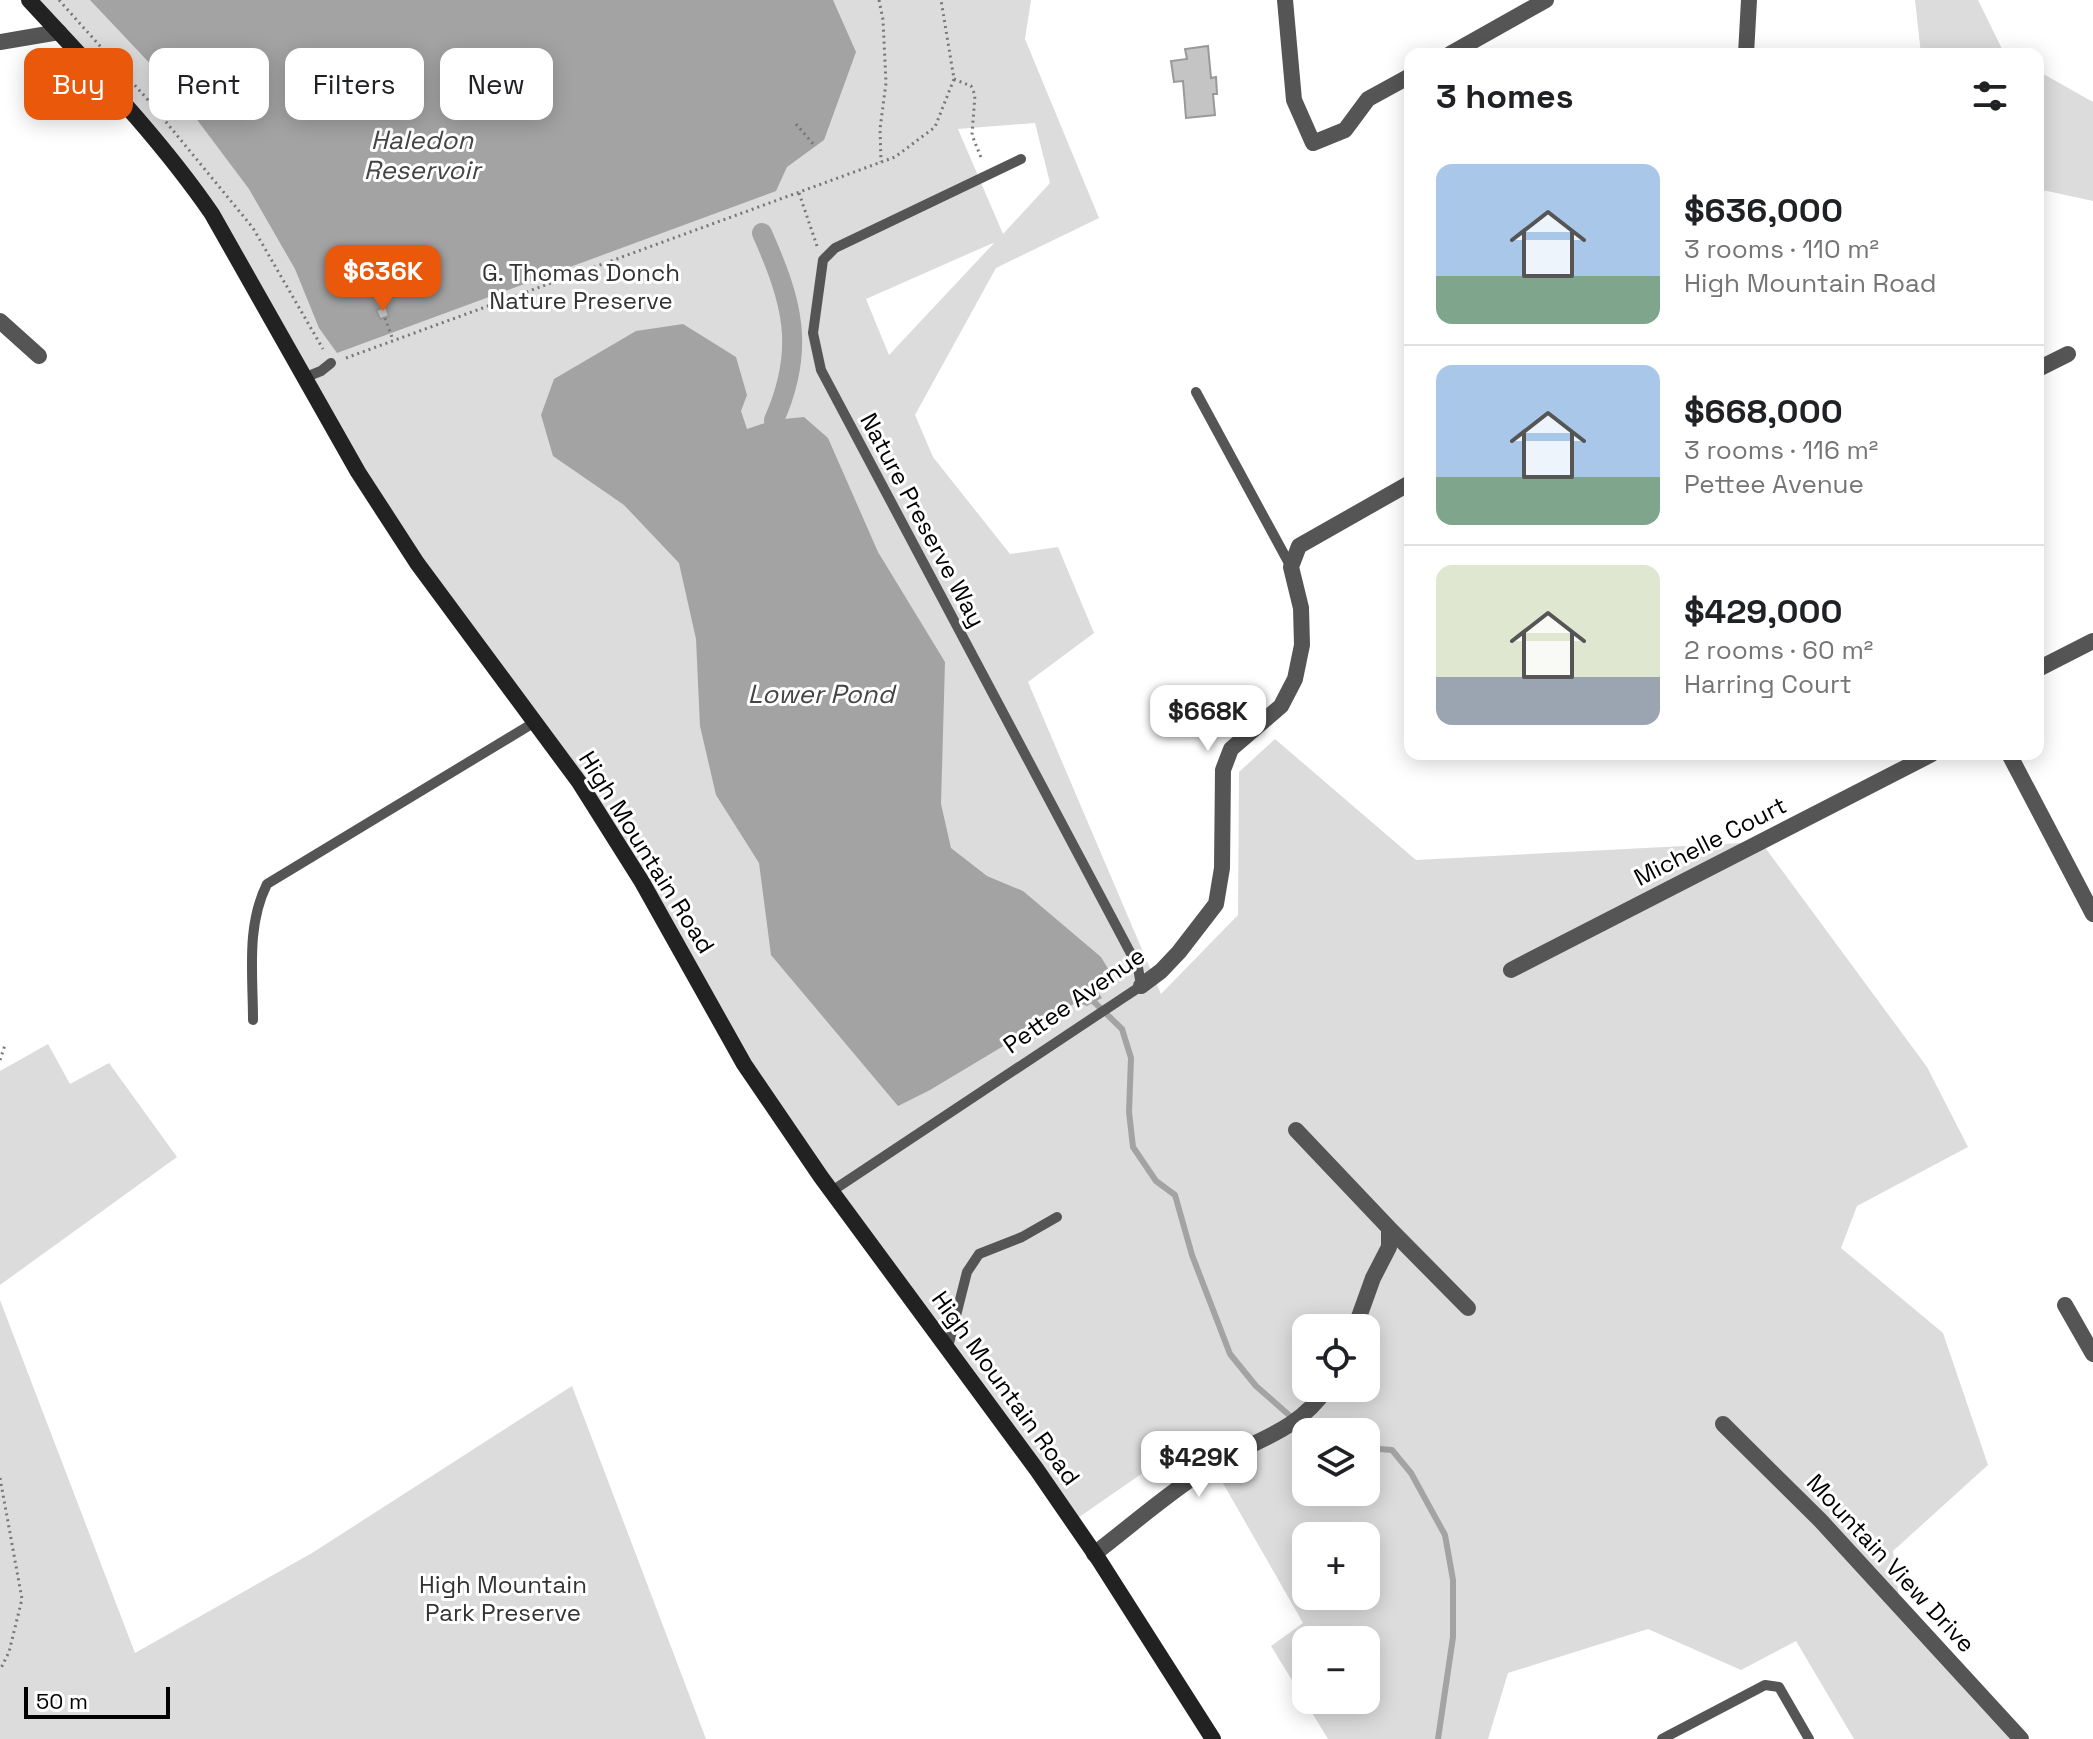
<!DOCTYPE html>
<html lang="en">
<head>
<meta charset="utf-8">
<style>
  body { margin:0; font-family:"Space Grotesk",sans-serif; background:#f6f6f6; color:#202124; height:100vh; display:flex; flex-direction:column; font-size:30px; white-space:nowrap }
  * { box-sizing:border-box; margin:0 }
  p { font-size:26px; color:#757577 }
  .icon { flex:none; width:44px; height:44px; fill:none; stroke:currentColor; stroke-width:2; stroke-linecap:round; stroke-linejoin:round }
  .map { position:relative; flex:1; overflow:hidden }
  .details { position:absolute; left:1404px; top:48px; width:640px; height:712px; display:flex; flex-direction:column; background:#fff; border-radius:16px; box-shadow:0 4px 20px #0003 }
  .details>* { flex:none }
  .top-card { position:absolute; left:24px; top:48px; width:760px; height:72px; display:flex; gap:16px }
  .controls { position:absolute; left:1292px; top:1314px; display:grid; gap:16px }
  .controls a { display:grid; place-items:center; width:88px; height:88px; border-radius:16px; background:#fff; box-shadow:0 4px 20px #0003; font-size:40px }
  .scale { position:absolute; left:24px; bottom:20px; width:146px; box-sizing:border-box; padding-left:8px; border:4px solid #000; border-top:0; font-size:22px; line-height:28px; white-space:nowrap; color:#000; -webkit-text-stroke:6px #fff; paint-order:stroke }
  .price { position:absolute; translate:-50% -68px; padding:0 18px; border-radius:16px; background:#fff; color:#222; font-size:26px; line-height:52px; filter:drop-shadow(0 2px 4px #0008) }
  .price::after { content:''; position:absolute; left:50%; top:48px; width:24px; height:18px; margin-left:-12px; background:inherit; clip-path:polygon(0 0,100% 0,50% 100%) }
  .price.on { background:#ea580c; color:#fff }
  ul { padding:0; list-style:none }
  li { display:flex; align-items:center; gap:24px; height:200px; padding:0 32px }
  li+li { border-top:2px solid #e0e0e0 }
  li span { display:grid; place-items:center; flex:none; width:224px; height:160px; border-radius:16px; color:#555 }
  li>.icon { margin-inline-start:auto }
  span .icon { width:96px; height:96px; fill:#fffc; stroke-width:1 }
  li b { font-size:34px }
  h2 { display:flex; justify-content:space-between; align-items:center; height:96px; padding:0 32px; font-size:34px }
  .pill { padding:0 28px; border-radius:16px; background:#fff; box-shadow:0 4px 20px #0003; font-size:28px; line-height:72px }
  .pill.on { background:#ea580c; color:#fff }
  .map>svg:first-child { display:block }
  .green { fill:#dcdcdc; fill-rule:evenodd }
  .water { fill:#a3a3a3 }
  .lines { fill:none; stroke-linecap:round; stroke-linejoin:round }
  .stream { stroke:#a3a3a3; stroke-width:6 }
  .canal { stroke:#a3a3a3; stroke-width:20 }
  .building { fill:#c4c4c4; stroke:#999; stroke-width:2 }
  .path { stroke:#777; stroke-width:3; stroke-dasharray:2 4; stroke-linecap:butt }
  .service { stroke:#555; stroke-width:10 }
  .minor { stroke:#555; stroke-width:16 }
  .secondary { stroke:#222; stroke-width:16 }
  .labels { text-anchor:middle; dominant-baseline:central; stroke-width:6; stroke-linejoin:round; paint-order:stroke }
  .park-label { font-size:24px; fill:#333; stroke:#fff }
  .street-label { font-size:24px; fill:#000; stroke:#fff }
  .water-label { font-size:26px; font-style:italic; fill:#444; stroke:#fff }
</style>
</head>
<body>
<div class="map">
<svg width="2093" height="1739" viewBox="0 0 2093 1739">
  <rect width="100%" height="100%" fill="#fff"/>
  <!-- green -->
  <path class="green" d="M29,0h1002l-6,39 74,179 -103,50 -81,147 18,42 77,97 48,-7 36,86 -66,49 133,312 77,-79 1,-143 36,-33 141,121 345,-18 166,225 41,80 -111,59 -16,42 102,85 45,132 -95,86 7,56 113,132h-159l-58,-98 -55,29 -93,-41 -140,44 -20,66h-160l-57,-93 32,-23 -107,-187 -124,86 -251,-345 -179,-295 -221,-313 -209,-355zM1035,123l15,60 -47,51 -45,-105zM993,243h1l-105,112 -23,-56zM1306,1328h60v60h-60zM1306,1432h60v60h-60zM1306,1536h60v60h-60zM1306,1640h60v60h-60z
    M1915,0h63l25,51 5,3h-87z
    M2038,71l55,31v99l-55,-12z
    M48,1044l22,40 39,-21 68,94 -177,128v-214z
    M0,1300l135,353 177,-100 260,-167 134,353h-706z"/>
  <!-- water -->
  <path class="water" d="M90,0h743l23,52 -32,88 -37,27 -11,24 -439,162 -18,-25 -24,-59 -46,-80 -75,-100z
    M683,324l53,33 11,38 -6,16 6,18 27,-9 30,-3 24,21 50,114 67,110 -4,142 10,44 36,28 36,15 78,66 9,15 -14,17 6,9 -15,8 -10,-4 -147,88 -32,16 -127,-151 -12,-92 -43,-68 -16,-69 -4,-87 -17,-76 -55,-58 -71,-49 -12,-41 13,-36 82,-48z"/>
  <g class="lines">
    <!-- stream -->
    <path class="stream" d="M1089,997l33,32 9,29 -2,54 4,35 23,34 19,14 17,60 38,99 26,32 34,30 26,16
      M1366,1448l26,2 19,23 34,62 8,45v57l-15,102"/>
    <!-- canal -->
    <path class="canal" d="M762,233c30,68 44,115 12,187"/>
  </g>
  <!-- building -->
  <path class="building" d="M1208,46l3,32 5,-1 1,17h-4l2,21 -29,3 -3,-37 -9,1 -3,-21 16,-2 -2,-10z
    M386,307l3,9 -9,3 -4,-9z"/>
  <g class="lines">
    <!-- path -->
    <path class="path" d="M59,0l89,100 105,128 70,121
      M879,0l4,20 3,63 -6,46 1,33
      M954,79l17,7 4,9 -3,40 10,25
      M796,124l19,22
      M799,193l18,53
      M385,318l8,22
      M346,358l549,-201 40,-30 19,-48 -13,-79
      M0,1060l5,-15
      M0,1478l22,121 -13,53 -9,18"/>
    <!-- service -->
    <path class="service" d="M306,377l15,-6 10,-8
      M1196,392l95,175
      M253,1020c0,-46 -7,-94 14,-136l268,-162
      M832,1191l309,-205 -3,-19 -317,-597 -8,-37 10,-73 12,-12 186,-89
      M948,1347l19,-75 12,-18 43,-17 35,-20
      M1662,1739l103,-54 14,2 30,52"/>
    <!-- minor -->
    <path class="minor" d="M1285,0l9,100 19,43 32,-13 23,-31 42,-23
      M0,42l59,-10
      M1450,54l96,-54
      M1746,54l3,-54
      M0,321l39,35
      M2038,369l30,-15
      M2038,669l55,-28
      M2009,754l84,160
      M1511,970l421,-216
      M1141,986l20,-15 18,-19 37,-48 6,-36 1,-98 8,-21 50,-43 14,-27 7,-34 -1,-37 -10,-41 8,-21 111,-63
      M1296,1130l93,98v19l-16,31 -18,50
      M1389,1228l79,80
      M2065,1305l28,49
      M1723,1424l98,97 200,218
      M1094,1554c38,-29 75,-62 115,-87 42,-27 86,-32 118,-79"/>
    <!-- secondary -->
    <path class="secondary" d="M29,0c64,69 130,137 183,214l146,258 59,91 162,219 63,100 102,182 77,113 216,293 62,90 114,179"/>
  </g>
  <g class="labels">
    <!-- park labels -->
    <g class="park-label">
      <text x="581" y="272">G. Thomas Donch<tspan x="581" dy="28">Nature Preserve</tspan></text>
      <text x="503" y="1584">High Mountain<tspan x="503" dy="28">Park Preserve</tspan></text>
    </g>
    <!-- street labels -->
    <g class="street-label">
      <text transform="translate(923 520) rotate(62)">Nature Preserve Way</text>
      <text transform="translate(1710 841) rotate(-27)">Michelle Court</text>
      <text transform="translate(647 852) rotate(58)">High Mountain Road</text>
      <text transform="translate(1074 1000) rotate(-35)">Pettee Avenue</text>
      <text transform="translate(1006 1388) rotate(54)">High Mountain Road</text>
      <text transform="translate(1891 1563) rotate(47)">Mountain View Drive</text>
    </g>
    <!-- water labels -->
    <g class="water-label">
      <text x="422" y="140">Haledon<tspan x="422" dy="30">Reservoir</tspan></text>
      <text x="821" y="694">Lower Pond</text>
    </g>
  </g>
</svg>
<div class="controls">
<a><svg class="icon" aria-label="locate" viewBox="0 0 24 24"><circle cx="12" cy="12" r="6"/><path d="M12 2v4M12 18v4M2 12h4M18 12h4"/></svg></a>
<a><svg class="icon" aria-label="layers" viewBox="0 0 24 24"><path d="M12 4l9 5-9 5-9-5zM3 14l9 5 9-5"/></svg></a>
<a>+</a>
<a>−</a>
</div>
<div class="scale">50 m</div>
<b class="price on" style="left:383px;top:313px">$636K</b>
<b class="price" style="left:1208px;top:753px">$668K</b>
<b class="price" style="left:1199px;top:1499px">$429K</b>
<div class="top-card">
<a class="pill on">Buy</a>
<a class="pill">Rent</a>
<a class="pill">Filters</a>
<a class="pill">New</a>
</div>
<section class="details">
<h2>3 homes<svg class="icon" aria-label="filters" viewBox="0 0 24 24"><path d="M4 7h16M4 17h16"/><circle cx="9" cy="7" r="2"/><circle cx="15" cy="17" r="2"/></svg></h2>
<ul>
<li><span style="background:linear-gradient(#a9c7e8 70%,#7fa58c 0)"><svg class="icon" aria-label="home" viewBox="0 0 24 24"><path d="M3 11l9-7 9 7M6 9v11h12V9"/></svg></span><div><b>$636,000</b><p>3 rooms · 110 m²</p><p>High Mountain Road</p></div></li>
<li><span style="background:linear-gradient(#a9c7e8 70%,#7fa58c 0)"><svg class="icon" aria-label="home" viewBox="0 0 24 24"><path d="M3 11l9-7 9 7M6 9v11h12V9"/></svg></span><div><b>$668,000</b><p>3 rooms · 116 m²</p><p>Pettee Avenue</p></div></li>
<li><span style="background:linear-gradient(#dfe7d0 70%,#9aa5b1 0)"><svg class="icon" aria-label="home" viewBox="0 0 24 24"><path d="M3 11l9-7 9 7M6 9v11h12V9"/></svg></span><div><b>$429,000</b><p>2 rooms · 60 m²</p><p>Harring Court</p></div></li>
</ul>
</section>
</div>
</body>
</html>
